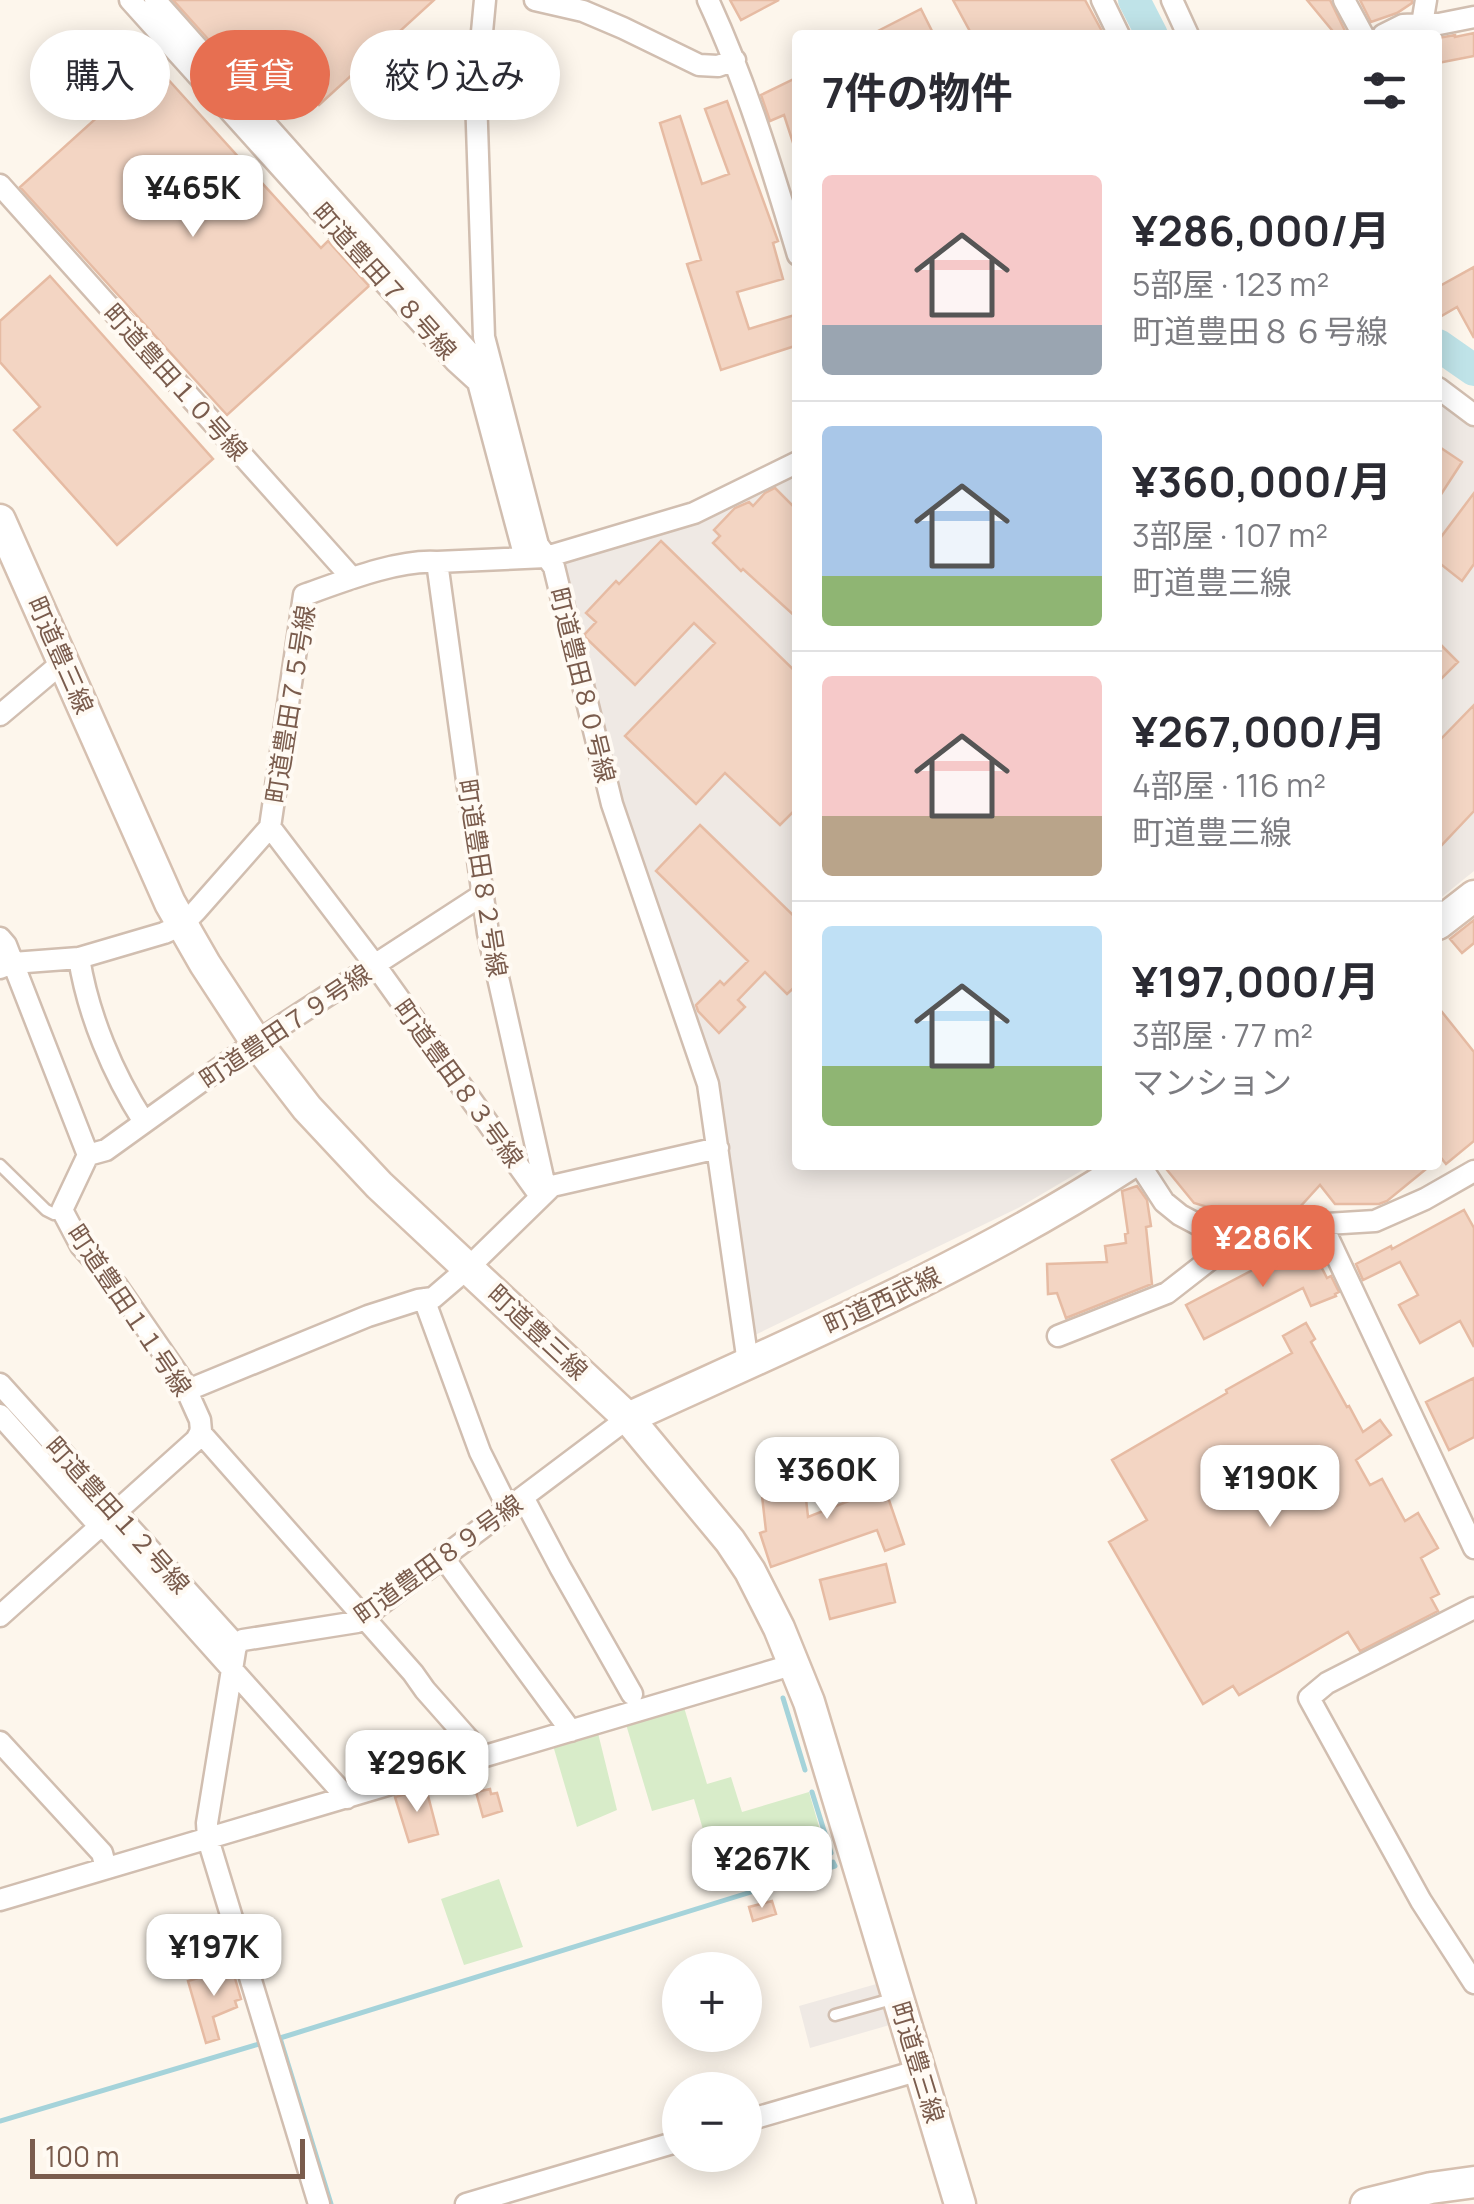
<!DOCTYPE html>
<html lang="ja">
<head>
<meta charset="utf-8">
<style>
  body { margin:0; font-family:Manrope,"Noto Sans JP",sans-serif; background:#f7f7f7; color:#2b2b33; height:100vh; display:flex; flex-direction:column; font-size:38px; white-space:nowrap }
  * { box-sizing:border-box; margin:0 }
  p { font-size:32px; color:#7c7c81 }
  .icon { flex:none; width:55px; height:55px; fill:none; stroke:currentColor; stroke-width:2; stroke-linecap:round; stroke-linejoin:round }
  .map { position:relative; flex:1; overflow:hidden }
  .panel { position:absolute; left:792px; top:30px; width:650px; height:1140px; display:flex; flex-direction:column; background:#fff; border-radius:10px; box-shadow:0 5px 25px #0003 }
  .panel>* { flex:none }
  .banner { position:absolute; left:30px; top:30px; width:612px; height:90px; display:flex; gap:20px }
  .fabs { position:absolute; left:662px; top:1952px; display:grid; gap:20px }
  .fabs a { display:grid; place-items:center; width:100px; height:100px; border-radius:50%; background:#fff; box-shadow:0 5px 25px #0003; font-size:50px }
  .scale { position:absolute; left:30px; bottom:25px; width:275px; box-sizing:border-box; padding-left:10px; border:5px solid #7a5c4d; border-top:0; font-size:28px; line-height:35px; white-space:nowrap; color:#7a5c4d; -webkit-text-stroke:8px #fffaf3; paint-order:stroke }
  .price { position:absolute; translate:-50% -85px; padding:0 22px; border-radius:20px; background:#fff; color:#222; font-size:32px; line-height:65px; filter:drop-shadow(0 2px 5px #0008) }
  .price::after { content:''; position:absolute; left:50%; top:60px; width:30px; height:22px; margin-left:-15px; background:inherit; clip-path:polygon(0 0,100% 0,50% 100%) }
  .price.current { background:#e76f51; color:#fff }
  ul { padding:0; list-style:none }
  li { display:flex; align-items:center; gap:30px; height:250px; padding:0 30px }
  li+li { border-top:2px solid #e1e1e2 }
  li span { display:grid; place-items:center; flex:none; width:280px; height:200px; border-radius:10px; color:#555 }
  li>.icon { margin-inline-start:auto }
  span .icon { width:120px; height:120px; fill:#fffc; stroke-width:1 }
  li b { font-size:42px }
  h2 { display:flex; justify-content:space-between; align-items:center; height:120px; padding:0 30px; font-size:42px }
  .pill { padding:0 35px; border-radius:45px; background:#fff; box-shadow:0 5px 25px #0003; font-size:35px; line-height:90px }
  .pill.current { background:#e76f51; color:#fff }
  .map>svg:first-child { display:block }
  .industrial { fill:#efe9e4 }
  .green { fill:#d8ecc9 }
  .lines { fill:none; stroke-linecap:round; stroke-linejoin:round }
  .stream { stroke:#a5d3da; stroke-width:5 }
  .river { stroke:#bfe3e8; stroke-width:32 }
  .building { fill:#f3d5c3; stroke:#e6bba3; stroke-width:2.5 }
  .lane-casing { stroke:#d1beb0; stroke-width:15 }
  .street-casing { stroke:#d1beb0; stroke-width:25 }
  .secondary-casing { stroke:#d6c0b0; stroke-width:35 }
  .lane { stroke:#fff; stroke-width:10 }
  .street { stroke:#fff; stroke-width:20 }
  .secondary { stroke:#fff; stroke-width:30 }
  .labels { text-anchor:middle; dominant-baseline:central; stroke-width:8; stroke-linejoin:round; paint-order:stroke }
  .street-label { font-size:25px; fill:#7a5c4d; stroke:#fffaf3 }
</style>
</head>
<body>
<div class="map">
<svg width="1474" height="2204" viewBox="0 0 1474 2204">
  <rect width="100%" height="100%" fill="#fdf6ec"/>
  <!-- industrial -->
  <path class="industrial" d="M1438,398l36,26v447l-36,29z
    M797,473l1,692h293l-71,42 -265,128 -37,-248 -96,-283 -62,-239 130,-41z
    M880,1983l13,41 -83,24 -11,-42z"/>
  <!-- green -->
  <path class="green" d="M683,1704l24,80 24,-7 11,35 67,-20 18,62 -106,36 -27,-91 -42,12 -27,-90z
    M597,1729l20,81 -40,17 -25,-85z
    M499,1879l24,68 -59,18 -23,-66z"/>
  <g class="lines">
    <!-- stream -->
    <path class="stream" d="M783,1698l22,72
      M812,1792l19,61
      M0,2121l259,-77
      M331,2204l-51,-166 555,-172 -2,-4"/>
    <!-- river -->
    <path class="river" d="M1134,0l18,35
      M1438,345l36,25"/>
  </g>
  <!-- building -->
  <path class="building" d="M173,0h261l-115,105 -12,-13 -4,4 -45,-49 -24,21z
    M730,0h49l-38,20z
    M953,0h132l19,35h-132z
    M1307,0h23l17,35h-11z
    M1360,0h52v3l-15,10 -26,9z
    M921,9l13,26h-64z
    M1474,33v23l-36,7v-25l17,-3v2z
    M155,65l166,183 7,-7 41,45 -142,129 -207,-228z
    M798,77v71l-3,1 -11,-34 -14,6 -9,-26z
    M727,101l51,140 -5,2 10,36 -46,13 12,37 49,-15v31l-77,25 -34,-106 14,-4 -41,-137 20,-7 22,68 27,-10 -24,-65z
    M1474,267v71l-17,-31 -19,11v-31z
    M50,276l163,183 -96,86 -103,-115 26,-23 -40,-45v-41z
    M1438,446l24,16 -24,37z
    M775,488l23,23v108l-55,-50 -2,2 -28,-28 7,-7 -6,-6 21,-22 14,-6 4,4 12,-13z
    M1474,493v71l-12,17 -24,-19v-21z
    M661,541l137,133v133l-18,18 -55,-52 -29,31 -71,-68 90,-93 -21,-20 -59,62 -50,-48v-3l11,-12 -10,-9 30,-32 3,3z
    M1438,642l20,20 -20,20z
    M1474,705v106l-36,38v-107z
    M700,825l98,95v64l-11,10 -22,-22 -27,28 7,7 -26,26 -21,-22 -2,-6 24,-24 4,4 24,-24 -92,-90z
    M1474,920v23l-12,10 -12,-14z
    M1438,1007l36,45v89l-28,23 -8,-10z
    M1163,1165h268l-44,36 -8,3h-44l-15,-19 -22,24 -61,7 -43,-13z
    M1137,1186l10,14 4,26 -5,1 6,57 -86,34 -9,-25 -9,1 -1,-30 60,-2 -2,-16 21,-3 -1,-9 3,-1 -6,-42z
    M1464,1210l10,18v119l-14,-26 -40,22 -21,-38 19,-10 -18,-33 -37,18 -7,-16 35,-18 1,3z
    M1308,1241l19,37 4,-2 8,16 -4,2 1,2 -25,10 -8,-18 -99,51 -18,-34z
    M1306,1323l9,16 -4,3 36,65 2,-1 14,26 17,-12 11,15 -35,25 14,25 12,-6 23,42 13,-8 20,35 -17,10 18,36 -8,4 7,13 -78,40 -12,-19 -109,63 -6,-9 -30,18 -94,-162 38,-22 -35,-60 115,-67 -1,-3 66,-37 -9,-17z
    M1474,1378v59l-25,13 -23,-48z
    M880,1474l24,70 -19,7 -8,-21 -106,37 -11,-34 6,-2 -4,-35 43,-6 3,27 51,-20 -5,-13z
    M886,1564l9,38 -65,17 -10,-39z
    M426,1788l12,46 -29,8 -14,-45z
    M490,1789l1,5 6,-1 5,18 -19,6 -7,-25z
    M772,1901l4,13 -23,7 -4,-14z
    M232,1968l9,31 -6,2 2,6 -24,10 6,22 -13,4 -18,-62z"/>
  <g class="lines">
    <defs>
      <path id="lane" d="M0,1165l46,45 8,4 8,-4
        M835,2015l57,-16"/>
      <path id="street" d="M130,0l325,361 23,21 47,176
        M155,0l322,361 13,4
        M485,0l-9,96 8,241 54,208 16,22 58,237 96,280 40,279
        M535,0l48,11 40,17 76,37 19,1 17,-6
        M708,0c38,82 64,168 90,255
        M1102,0l17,35
        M1172,0l16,35
        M1344,0l19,35
        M1426,0l-4,24h17l35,-7
        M1383,35l20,-10 19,-1
        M0,185l352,393
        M1438,388l36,27
        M437,562l51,371 58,258
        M0,715l64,-54
        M270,827l105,138 165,231
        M0,938l6,7 82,210 -26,55 19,36 36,40 65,94 18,40 1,11 -5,9 -196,176
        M79,958c9,57 34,116 65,164
        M0,968l13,-5 66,-5 85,-25 18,-8 14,-14 74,-84 34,-232c37,-13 94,-36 133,-33l109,-5 148,-44 104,-51
        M88,1155l18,-5 150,-108 220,-143 7,-1
        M1140,1165l24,37 16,13 17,9 33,6 145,-9 50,-22 49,-28
        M1322,1225l152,323
        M424,1299l56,153 28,56
        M1058,1336l109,-43 63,-49v-14
        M0,1384l236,261
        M188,1390l180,-74 50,-16 15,-2 35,-30 84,-82 166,-38
        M0,1415l100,112
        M200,1432l213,241 12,17 46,52
        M523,1497l37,70 72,127
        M102,1524l245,274
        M443,1557l128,174
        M1474,1608l-147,75 -18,15 112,203 53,82
        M0,1742l102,111 4,15
        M0,1900l795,-236
        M745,2121l175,-51
        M319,2204l-111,-365 -1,-16 29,-178 7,-5 114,-18 271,-204
        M466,2204l214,-63"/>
      <path id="secondary" d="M0,520l170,383 35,61 51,78 51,66 72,77 249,233 102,123 20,30 29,57 30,74 151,502
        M1438,924l36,-28
        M628,1418c170,-78 343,-151 500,-253
        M1366,2204l65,-16 43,-6"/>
    </defs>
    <!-- lane casing -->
    <use href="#lane" class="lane-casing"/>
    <!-- street casing -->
    <use href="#street" class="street-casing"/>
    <!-- secondary casing -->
    <use href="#secondary" class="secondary-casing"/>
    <!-- lane -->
    <use href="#lane" class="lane"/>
    <!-- street -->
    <use href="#street" class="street"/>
    <!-- secondary -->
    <use href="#secondary" class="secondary"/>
  </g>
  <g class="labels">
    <!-- street labels -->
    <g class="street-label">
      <text transform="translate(385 281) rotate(48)">町道豊田７８号線</text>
      <text transform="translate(176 382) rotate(48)">町道豊田１０号線</text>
      <text transform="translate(61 655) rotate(66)">町道豊三線</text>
      <text transform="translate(583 685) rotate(76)">町道豊田８０号線</text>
      <text transform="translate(290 704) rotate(-81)">町道豊田７５号線</text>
      <text transform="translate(483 878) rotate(81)">町道豊田８２号線</text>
      <text transform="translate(285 1026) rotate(-34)">町道豊田７９号線</text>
      <text transform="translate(459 1083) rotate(54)">町道豊田８３号線</text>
      <text transform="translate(882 1300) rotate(-25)">町道西武線</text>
      <text transform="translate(130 1310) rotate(56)">町道豊田１１号線</text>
      <text transform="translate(538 1332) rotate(43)">町道豊三線</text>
      <text transform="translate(118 1515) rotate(48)">町道豊田１２号線</text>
      <text transform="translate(438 1559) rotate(-36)">町道豊田８９号線</text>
      <text transform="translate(918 2062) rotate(73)">町道豊三線</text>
    </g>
  </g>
</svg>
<div class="fabs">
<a>+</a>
<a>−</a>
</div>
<div class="scale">100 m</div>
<b class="price" style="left:193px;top:240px">¥465K</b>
<b class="price current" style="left:1263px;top:1290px">¥286K</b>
<b class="price" style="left:827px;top:1522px">¥360K</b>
<b class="price" style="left:1270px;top:1530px">¥190K</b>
<b class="price" style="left:417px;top:1815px">¥296K</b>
<b class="price" style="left:762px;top:1911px">¥267K</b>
<b class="price" style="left:214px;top:1999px">¥197K</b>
<div class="banner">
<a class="pill">購入</a>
<a class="pill current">賃貸</a>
<a class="pill">絞り込み</a>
</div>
<section class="panel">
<h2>7件の物件<svg class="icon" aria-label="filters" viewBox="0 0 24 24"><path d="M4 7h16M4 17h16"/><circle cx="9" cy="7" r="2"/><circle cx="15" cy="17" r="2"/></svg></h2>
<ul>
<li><span style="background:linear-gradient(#f6c9c9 75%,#9aa5b1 0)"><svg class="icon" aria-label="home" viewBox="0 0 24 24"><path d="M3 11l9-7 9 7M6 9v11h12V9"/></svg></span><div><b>¥286,000/月</b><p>5部屋 · 123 m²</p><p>町道豊田８６号線</p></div></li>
<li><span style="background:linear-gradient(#a9c7e8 75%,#8fb573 0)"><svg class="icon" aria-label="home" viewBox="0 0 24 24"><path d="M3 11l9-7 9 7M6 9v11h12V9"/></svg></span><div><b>¥360,000/月</b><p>3部屋 · 107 m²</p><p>町道豊三線</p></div></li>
<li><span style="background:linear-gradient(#f6c9c9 70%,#b9a48a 0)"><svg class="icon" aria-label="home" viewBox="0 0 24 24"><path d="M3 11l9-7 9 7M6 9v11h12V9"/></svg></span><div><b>¥267,000/月</b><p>4部屋 · 116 m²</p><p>町道豊三線</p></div></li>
<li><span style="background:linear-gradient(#bfe0f5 70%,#8fb573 0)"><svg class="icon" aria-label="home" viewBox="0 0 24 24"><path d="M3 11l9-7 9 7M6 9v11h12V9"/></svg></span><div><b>¥197,000/月</b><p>3部屋 · 77 m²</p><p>マンション</p></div></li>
</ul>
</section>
</div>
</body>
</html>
